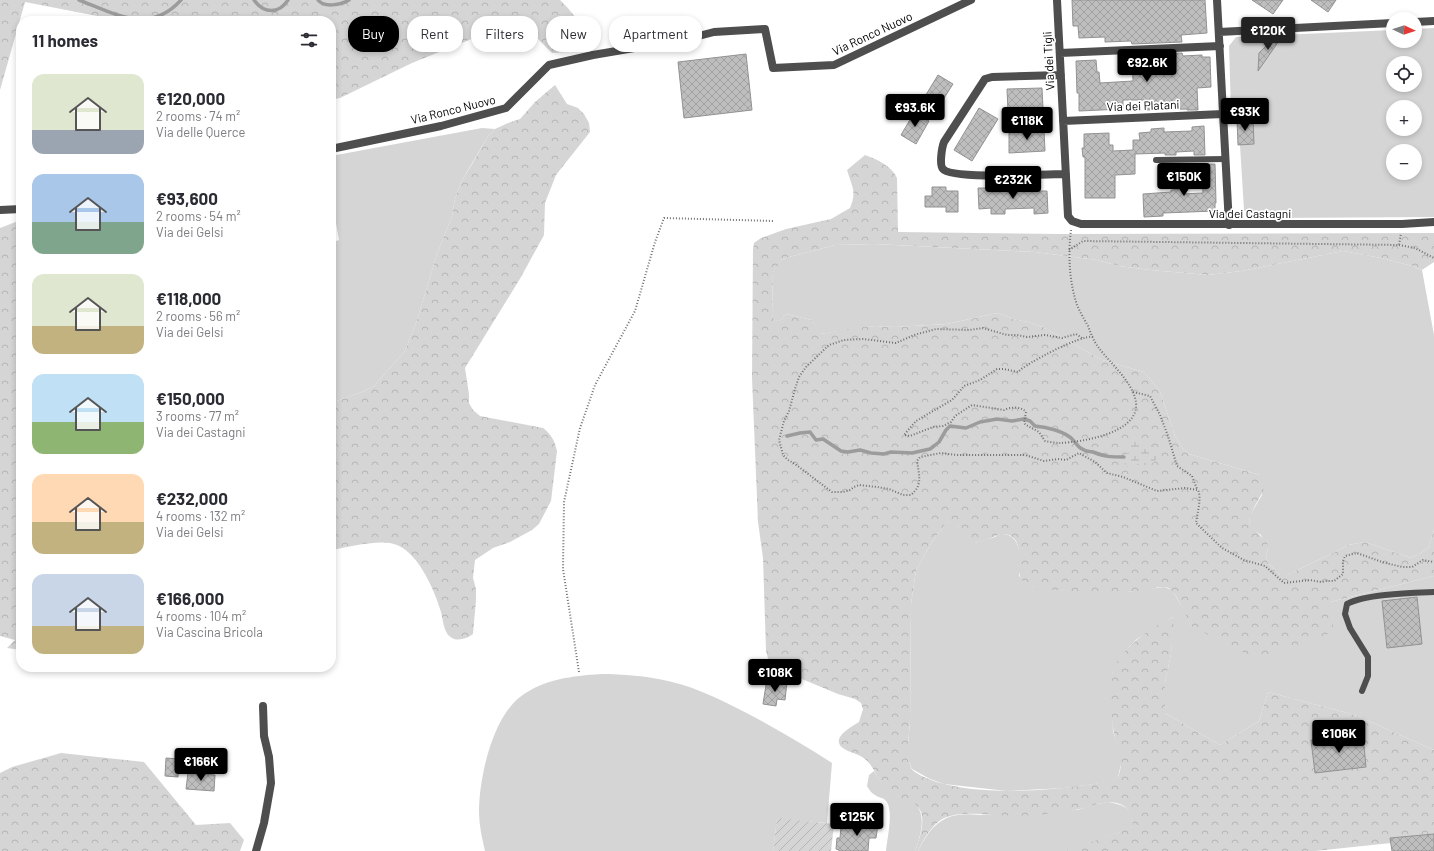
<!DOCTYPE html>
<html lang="en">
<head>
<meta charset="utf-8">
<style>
  body { margin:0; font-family:Barlow,sans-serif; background:#f2f2f3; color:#2b2b33; height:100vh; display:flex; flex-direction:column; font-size:15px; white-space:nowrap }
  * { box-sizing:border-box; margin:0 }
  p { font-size:13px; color:#7c7c81 }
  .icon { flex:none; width:22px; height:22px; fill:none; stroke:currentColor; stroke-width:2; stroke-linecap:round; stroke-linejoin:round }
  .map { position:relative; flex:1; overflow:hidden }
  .details { position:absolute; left:16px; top:16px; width:320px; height:656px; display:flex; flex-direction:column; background:#fff; border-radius:16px; box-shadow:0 2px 6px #0003 }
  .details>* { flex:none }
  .guide { position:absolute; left:348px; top:16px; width:380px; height:36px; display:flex; gap:8px }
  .needle { width:26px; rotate:94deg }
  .controls { position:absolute; left:1386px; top:12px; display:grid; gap:8px }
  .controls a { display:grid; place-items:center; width:36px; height:36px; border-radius:50%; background:#fff; box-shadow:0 2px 6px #0003; font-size:20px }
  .price { position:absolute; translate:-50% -34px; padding:0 9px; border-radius:4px; background:#000; color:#fff; font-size:13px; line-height:26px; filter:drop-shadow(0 1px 2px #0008) }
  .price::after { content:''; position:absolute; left:50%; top:24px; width:12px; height:9px; margin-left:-6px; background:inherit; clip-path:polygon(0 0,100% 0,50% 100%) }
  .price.active { background:#222; color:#fff }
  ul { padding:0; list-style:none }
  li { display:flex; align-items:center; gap:12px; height:100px; padding:0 16px }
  li span { display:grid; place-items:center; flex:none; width:112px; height:80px; border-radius:12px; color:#555 }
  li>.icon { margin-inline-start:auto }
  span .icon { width:48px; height:48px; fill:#fffc; stroke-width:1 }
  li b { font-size:17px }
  h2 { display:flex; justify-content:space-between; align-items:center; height:48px; padding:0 16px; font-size:17px }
  .pill { padding:0 14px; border-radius:16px; background:#fff; box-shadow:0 2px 6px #0003; font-size:14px; line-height:36px }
  .pill.active { background:#000; color:#fff }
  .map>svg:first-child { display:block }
  .grass { fill:#d5d5d5; fill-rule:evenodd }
  .forest { fill:url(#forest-crowns) }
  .wetland { fill:url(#wetland-marsh) }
  .garden { fill:url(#garden-furrows) }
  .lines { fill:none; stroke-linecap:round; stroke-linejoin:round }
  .stream { stroke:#9c9c9c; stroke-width:3.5 }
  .building { fill:url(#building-cross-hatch); stroke:#929292 }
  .path { stroke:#707070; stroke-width:2; stroke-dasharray:1 2; stroke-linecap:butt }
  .service { stroke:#4e4e4e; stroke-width:6 }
  .minor { stroke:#4e4e4e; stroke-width:8 }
  .labels { text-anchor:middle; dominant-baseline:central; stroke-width:3.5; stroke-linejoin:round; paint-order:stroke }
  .street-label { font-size:12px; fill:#000; stroke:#fff }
</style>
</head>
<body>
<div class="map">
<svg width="1434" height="851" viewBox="0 0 1434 851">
  <defs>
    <pattern id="forest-crowns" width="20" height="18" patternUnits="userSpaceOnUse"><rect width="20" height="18" fill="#d5d5d5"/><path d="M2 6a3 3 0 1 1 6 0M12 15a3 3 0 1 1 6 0" fill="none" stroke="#b5b5b5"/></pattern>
    <pattern id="wetland-marsh" width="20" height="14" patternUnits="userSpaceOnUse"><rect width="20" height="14" fill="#d5d5d5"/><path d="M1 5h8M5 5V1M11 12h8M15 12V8" fill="none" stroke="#b5b5b5"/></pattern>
    <pattern id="garden-furrows" width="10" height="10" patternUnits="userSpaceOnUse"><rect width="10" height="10" fill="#d5d5d5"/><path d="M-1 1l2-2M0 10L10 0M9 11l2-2" fill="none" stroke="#b5b5b5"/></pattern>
    <pattern id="building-cross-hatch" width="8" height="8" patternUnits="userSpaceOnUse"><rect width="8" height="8" fill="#bebebe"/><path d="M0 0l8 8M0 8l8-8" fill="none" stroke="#a2a2a2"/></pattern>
  </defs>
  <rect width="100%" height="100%" fill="#fff"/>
  <!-- grass -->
  <path class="grass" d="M1434,28v189l-183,1 -7,-8 -4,-65 -3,-26 -6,-8 -2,-65 7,-9 157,-7v11h22v-12zM1393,63h22v22h-22zM1393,107h22v22h-22zM1393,151h22v22h-22z
    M482,128l13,1 -7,7 -27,46 -6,17 -3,17 -15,38 -20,66 -12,31 -31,35 -12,6 -31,11v-160l8,-3 -8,-44v-40z
    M875,244l160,8 62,8 22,6 31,4 58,5 34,-4 101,-20 38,7 31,8 10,4 12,65v195l-6,18 -9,6 -8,4 -46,-16 -17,3 -15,8 -46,22h-7l-12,-12 -2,-8 2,-6 -7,-14 -8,-6 -4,-6 1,-8 12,-20 -2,-20 -71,-21 -6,-5 -8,-13 -15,-45 -16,-19 -42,-12 -59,-33 -15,-5 -11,-2 -20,-7 -50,11 -52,3 -20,-1 -55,8 -8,-14 -26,-6 -5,6 -6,1 -3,-7 1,-42 9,-13 53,-14z
    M953,521l7,6 15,16 20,-6 5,-3c3,0 7,0 10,2 13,8 10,27 9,40l12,10 26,4 70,2 37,-5 8,3 12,20 7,16 139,-24 104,-26v174l-79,-35 -87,-23 -9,29 -39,24 -55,-32v-30l6,-29 2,-37 -36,22 -8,8 -16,24 -2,14 2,46 9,29 -4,17 -10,5 -43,6 -58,3 -63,-7 -14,-5 -18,-10 -4,-10v-15l2,-22 1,-118 5,-33 14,-26 16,-22z
    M601,674c22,0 45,2 67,7 32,7 61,23 90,38 25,14 50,28 74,44l-5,60 -50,-4 -4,32h-288c-3,-13 -6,-26 -6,-39 0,-34 13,-93 41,-115 24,-18 52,-21 81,-23z
    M874,771c4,6 9,15 15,20 6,5 13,6 20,9 20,9 12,35 6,51h-29c1,-12 8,-41 0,-50 -3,-4 -7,-3 -11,-6 -4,-2 -6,-6 -8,-9l2,-11z
    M1107,802c14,2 29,6 25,24l-6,4 -52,19 -8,2h-148c15,-30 29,-40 63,-36l96,-5 13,-4z"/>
  <!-- forest -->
  <path class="forest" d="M0,0h560c13,13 31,32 22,51l-30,2 -16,-16 -50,-2 -12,3 -62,25 -72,35 -9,2v-79h-208l-98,-19 -25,88z
    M555,85l12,19 11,4 6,6 5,9 1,9 -34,43 -11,28 -1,32 -23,42 -56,91 4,26v9l4,7 7,6 63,12c8,6 12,13 14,23l-6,50 -12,23 -7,6 -22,12 -17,6 -18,12 -2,18 3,11v11l-3,34c-8,6 -20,9 -26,-1 -4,-6 -4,-14 -6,-21 -6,-21 -22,-58 -44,-67 -15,-7 -49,2 -66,5v-147l31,-11 12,-6 31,-35 12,-31 20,-66 15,-38 3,-17 6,-17 11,-18 16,-28 7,-7 13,-6 12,-4 15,-17z
    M865,155c11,4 27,11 32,23l1,54 163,2 373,-1v29l-12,8 -10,-4 -31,-8 -38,-7 -101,20 -34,4 -58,-5 -31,-4 -22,-6 -62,-8 -160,-8 -40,1 -53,14 -5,8 -4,5 -1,42 3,7 6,-1 5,-6 26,6 9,14 33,-6 21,-2 20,1 52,-3 50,-11 20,7 11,2 15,5 59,33 42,12 16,19 15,45 8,13 6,5 71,21 6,4c-1,17 -16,28 -17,44l18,20 1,6 -2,6 2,8 12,12h7l46,-22 15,-8 17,-3 46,16 8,-4 9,-6 6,-18v47v-1l-104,26 4,30 -78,27 -65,-33c-4,-8 -14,-32 -21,-37 -7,-5 -20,1 -29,2 -24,2 -47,1 -70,0 -13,-1 -28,-1 -40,-5 -25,-8 0,-40 -22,-51 -2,-1 -6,-1 -9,-1 -5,3 -26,11 -31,9 -3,0 -7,-3 -9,-5v-11l-7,-5 -7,1 -16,22 -14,26 -5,33 -1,118 -2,22v15l4,11c36,27 124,22 167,16 14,-2 26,-3 39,-9 7,-17 -1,-27 -4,-44 -3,-14 -5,-49 -1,-62 7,-22 40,-46 61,-54l-3,37 -6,29v30l55,32 39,-24 9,-29 87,23 79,35v84l-43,4v5l-76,8h-249l54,-19 12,-6c2,-11 -4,-20 -15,-23 -15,-3 -27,5 -42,7 -8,2 -18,3 -27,4 -18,2 -37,2 -55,1 -16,-1 -33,-3 -49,3 -12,6 -21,22 -26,33h-3c4,-11 10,-27 6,-39 -6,-14 -22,-12 -33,-21 -10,-9 -13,-24 -23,-32 -5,-4 -12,-6 -17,-8 -22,-10 1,-23 11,-29l4,-13 -2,-6 -6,-4 -17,-5 -41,-17 -12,-2 -16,-13 -3,-11 -3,-93 -5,-36 -6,-144 1,-129 1,-6 7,-5 25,-9 45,-10 19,-11c7,-17 2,-21 -3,-38z
    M21,220v430l-14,-2 8,-8 -15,-4v-408z
    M61,753l83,9 52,63 34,-2 14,17 -4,11h-240v-78l12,-6z"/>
  <!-- wetland -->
  <path class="wetland" d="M1135,438l5,2 3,4c-4,6 -9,6 -15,5l-3,-3 3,-5z
    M1152,445c10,5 6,17 -3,20 -3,1 -6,-1 -9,-1 -4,-1 -9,2 -13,3l-4,-6c2,-12 10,-8 18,-11 5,-2 1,-4 11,-5z"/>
  <!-- garden -->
  <path class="garden" d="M777,818l57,6 -3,27h-58z"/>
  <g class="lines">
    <!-- stream -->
    <path class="stream" d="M79,0c37,14 70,35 102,0
      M254,0c10,14 25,14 34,0
      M318,0c6,8 23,5 31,0
      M787,436l13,-3 10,-1 6,8 7,-1 18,12 7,1 12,-2 11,3 13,1 7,-2 21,1 18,-4 4,-3 5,-4 7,-12 4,-4 16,2 14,-6 17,-3 15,2 12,-2 6,2 5,5c11,1 30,5 38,14 4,4 5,8 11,10 3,2 6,1 9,2 13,5 17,5 31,5"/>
  </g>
  <!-- building -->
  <path class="building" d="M1072,0h133l2,33 -26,2 1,7 -50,2 -1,-3 -26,1v-5l-26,1 -1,-12h-5z
    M1252,0h31l-10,14z
    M1311,0h25l-8,12z
    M1277,35l4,3 -23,33 1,-18z
    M1182,53l1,3 19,-1v2h8l1,30 -14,1 1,22h-11v-1l-42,1 -1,-10h-21v9l-44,2v-18h-2l-1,-32 20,-1 1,12h2l1,11 33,-2 -1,-26z
    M746,54l6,56 -68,8 -6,-56z
    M938,75l15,9 -14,22 -15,-8z
    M1042,88l1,21 -35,2 -1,-22z
    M979,108l19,11 -26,42 -18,-11z
    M914,113l15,8 -13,23 -15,-9z
    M1237,119h16l1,25 -16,1z
    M1204,126l1,29h-11v-4l-18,1v3h-11v-2l-30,1v20l-20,1v23h-30v-41h-2l-1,-9h2v-14l25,-1v12h4v6l20,-1v-10h7l-1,-7 12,-1v-3l13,-1v4l28,-1v-4z
    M1044,130l1,21 -36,2v-22z
    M1165,164h11v7h-10z
    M1194,164h21l1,39h-1v8l-52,2v3l-19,1 -1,-23 28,-2v-2l11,-1v5l21,-1 -1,-20h-7z
    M932,187h14v4h12v21h-12v-5h-21v-11h7z
    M978,188h13v4l30,-1v-3h13v3h13l1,22 -14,1v-6l-29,1v5h-14v-6l-12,1z
    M1417,597l5,47 -35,4 -5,-47z
    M772,680l15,2 -2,18 -8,-1 -1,7 -13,-2 3,-19h5z
    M1363,735l3,32 -51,6 -4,-33z
    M166,758l13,1 -1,18 -13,-1z
    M188,773l27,2 -1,16 -28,-2z
    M858,821l20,3 -2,14h-7l-1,13h-29v-1l-3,-1 1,-11h3l1,-11 12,1 1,-3z
    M1434,834v17h-42l-2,-13z"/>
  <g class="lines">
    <!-- path -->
    <path class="path" d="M1071,230c-3,24 -2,51 6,75 3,7 7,14 11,21 3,8 6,16 11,22 11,15 35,35 37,55 3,30 -53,39 -76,40 -4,0 -10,-1 -15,-2l-6,-9 -13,-7 -2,-2 2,-11c-5,-6 -16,-5 -22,-2l-32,-5 -17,11 -4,6 -8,4 -10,1 -23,9 -6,-1 12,-14 36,-21 8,-9 4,-5 16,-6 17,-11h7l14,3c7,-8 64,-38 75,-35
      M1399,245l16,3 19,10
      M1069,250l14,-9 316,4 2,-12
      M1082,338l-6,-4 -14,4 -17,-3 -18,2 -10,-2h-10l-24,-7 -14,2 -33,-1 -22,6 -18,8 -33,-4 -19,1 -15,5 -23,22 -7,10 -4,12 -6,22 -5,10 -5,19 4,15 5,5 7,4 37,28h11l7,-2 4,-3 5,-2 18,2 12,2 14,6h8c12,-10 8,-20 6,-34l3,-4 21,-4 16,2h68l19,6 14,-2 8,1 13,-7 16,9 12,11 16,4 34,14 28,-3 13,2c4,8 -1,24 -2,33l26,25 22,12 21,6 19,17 26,-3 11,2 5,-1h8l9,-7v-13l2,-5 12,-3 25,9 20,5h10l11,-7 11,2
      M1133,392l17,4 10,19 8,21 9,30 15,10 5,13
      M579,672l-16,-103 1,-67 16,-74 15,-43 40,-74 20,-69 9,-24 110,3"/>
    <!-- service -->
    <path class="service" d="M1156,160l70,-1
      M1362,691l6,-15v-19l-18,-29 -5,-14 2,-10c19,-10 64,-11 87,-12"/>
    <!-- minor -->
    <path class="minor" d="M1057,0l11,216 4,5 9,3h321l32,-2
      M1217,0l12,225
      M1415,22l19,-1
      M1219,32l174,-9
      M1060,53l160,-7
      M1061,75l-69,2 -7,2 -41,63c-2,5 -5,23 -1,27 9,11 105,5 123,5
      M1063,121l160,-7
      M331,149l110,-23 65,-18 43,-43 44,-10 94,-16 27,-7 51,-3 8,39 61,-3 137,-65
      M0,210l21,-1
      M256,851l8,-28 7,-40 -2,-26 -5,-21 -1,-30"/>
  </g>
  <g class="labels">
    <!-- street labels -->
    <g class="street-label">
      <text transform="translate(872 33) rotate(-25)">Via Ronco Nuovo</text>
      <text transform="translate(1048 61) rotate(-93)">Via dei Tigli</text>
      <text transform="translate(1143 105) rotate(-2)">Via dei Platani</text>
      <text transform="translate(453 109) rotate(-14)">Via Ronco Nuovo</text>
      <text x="1250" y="213">Via dei Castagni</text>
    </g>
  </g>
</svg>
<div class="controls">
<a><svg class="needle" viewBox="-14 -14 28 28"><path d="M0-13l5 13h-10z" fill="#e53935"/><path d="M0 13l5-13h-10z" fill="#7c7c81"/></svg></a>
<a><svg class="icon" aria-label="locate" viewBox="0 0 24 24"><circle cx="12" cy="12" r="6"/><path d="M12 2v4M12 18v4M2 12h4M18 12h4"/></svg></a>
<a>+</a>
<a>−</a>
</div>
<b class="price active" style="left:1268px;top:51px">€120K</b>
<b class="price" style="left:1147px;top:83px">€92.6K</b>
<b class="price" style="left:915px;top:128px">€93.6K</b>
<b class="price" style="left:1245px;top:132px">€93K</b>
<b class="price" style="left:1027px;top:141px">€118K</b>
<b class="price" style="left:1184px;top:197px">€150K</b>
<b class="price" style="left:1013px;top:200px">€232K</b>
<b class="price" style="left:775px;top:693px">€108K</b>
<b class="price" style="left:1339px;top:754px">€106K</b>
<b class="price" style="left:201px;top:782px">€166K</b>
<b class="price" style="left:857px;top:837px">€125K</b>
<div class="guide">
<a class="pill active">Buy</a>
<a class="pill">Rent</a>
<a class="pill">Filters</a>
<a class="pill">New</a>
<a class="pill">Apartment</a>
</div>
<section class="details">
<h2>11 homes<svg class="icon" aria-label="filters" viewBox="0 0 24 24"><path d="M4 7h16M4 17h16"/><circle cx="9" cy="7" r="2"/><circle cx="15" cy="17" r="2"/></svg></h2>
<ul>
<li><span style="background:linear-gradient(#dfe7d0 70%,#9aa5b1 0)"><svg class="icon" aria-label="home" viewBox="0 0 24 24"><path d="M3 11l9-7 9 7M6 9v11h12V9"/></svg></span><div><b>€120,000</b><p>2 rooms · 74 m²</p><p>Via delle Querce</p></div></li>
<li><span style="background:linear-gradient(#a9c7e8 60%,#7fa58c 0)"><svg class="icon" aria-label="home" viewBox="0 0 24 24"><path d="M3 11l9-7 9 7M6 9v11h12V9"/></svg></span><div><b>€93,600</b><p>2 rooms · 54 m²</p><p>Via dei Gelsi</p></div></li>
<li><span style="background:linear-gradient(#dfe7d0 65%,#c2b280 0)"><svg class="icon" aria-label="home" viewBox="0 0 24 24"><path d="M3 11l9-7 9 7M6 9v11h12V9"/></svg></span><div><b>€118,000</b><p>2 rooms · 56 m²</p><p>Via dei Gelsi</p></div></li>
<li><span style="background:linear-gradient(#bfe0f5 60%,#8fb573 0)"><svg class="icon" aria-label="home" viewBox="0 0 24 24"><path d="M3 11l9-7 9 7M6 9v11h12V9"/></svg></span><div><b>€150,000</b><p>3 rooms · 77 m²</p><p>Via dei Castagni</p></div></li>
<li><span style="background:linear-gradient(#ffd9b3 60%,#c2b280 0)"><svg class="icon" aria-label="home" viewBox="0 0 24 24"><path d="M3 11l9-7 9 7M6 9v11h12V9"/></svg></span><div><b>€232,000</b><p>4 rooms · 132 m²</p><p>Via dei Gelsi</p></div></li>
<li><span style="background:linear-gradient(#c9d6e8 65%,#c2b280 0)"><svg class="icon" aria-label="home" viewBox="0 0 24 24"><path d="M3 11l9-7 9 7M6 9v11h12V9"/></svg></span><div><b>€166,000</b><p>4 rooms · 104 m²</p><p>Via Cascina Bricola</p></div></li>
</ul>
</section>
</div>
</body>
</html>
